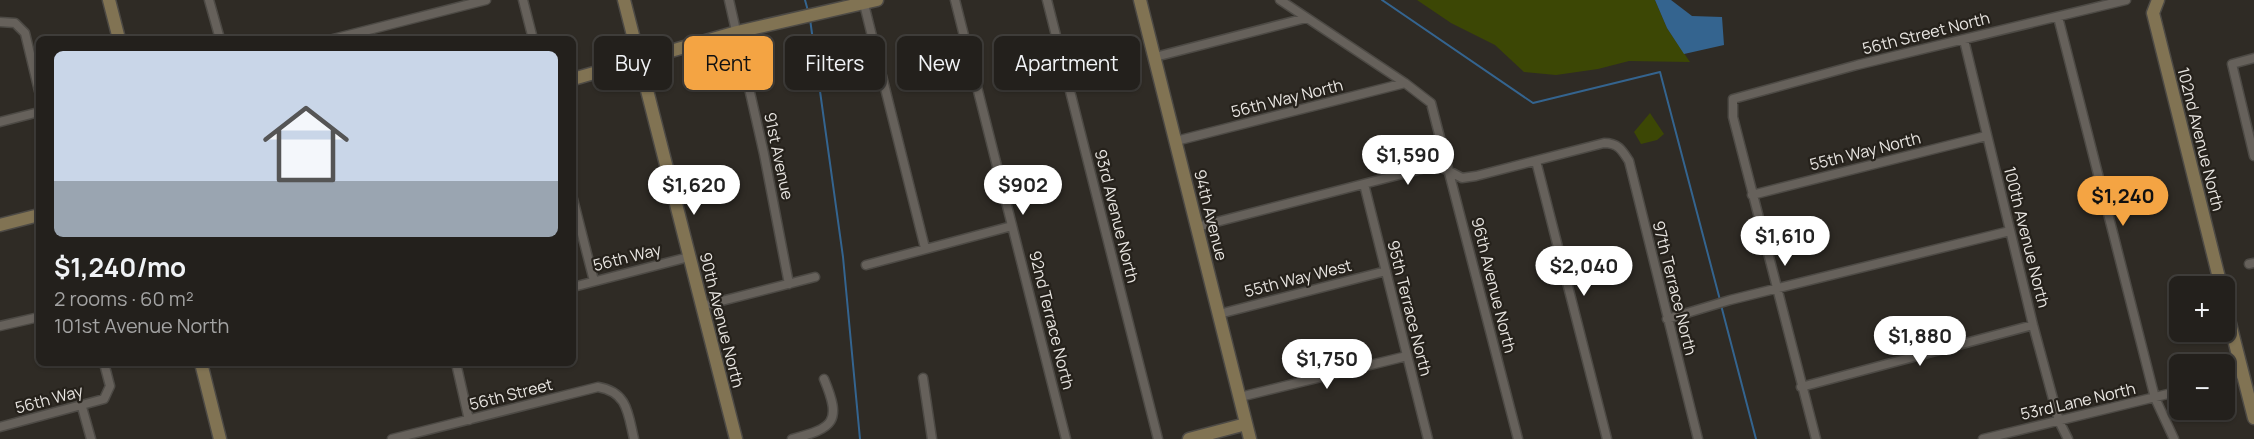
<!DOCTYPE html>
<html lang="en">
<head>
<meta charset="utf-8">
<style>
  body { margin:0; font-family:Manrope,sans-serif; background:#2f2d29; color:#f1f3f6; height:100vh; display:flex; flex-direction:column; font-size:22px; white-space:nowrap }
  * { box-sizing:border-box; margin:0 }
  p { font-size:20px; color:#a3a3a3 }
  .icon { flex:none; width:33px; height:33px; fill:none; stroke:currentColor; stroke-width:2; stroke-linecap:round; stroke-linejoin:round }
  .map { position:relative; flex:1; overflow:hidden }
  .panel { position:absolute; left:36px; top:36px; width:540px; height:330px; display:flex; flex-direction:column; background:#23201c; border-radius:9px; box-shadow:0 2px 4px #0004,0 0 0 2px #403e3b }
  .panel>* { flex:none }
  .banner { position:absolute; left:594px; top:36px; width:570px; height:54px; display:flex; gap:12px }
  .tools { position:absolute; left:2169px; top:276px; display:grid; gap:12px }
  .tools a { display:grid; place-items:center; width:66px; height:66px; border-radius:9px; background:#23201c; box-shadow:0 2px 4px #0004,0 0 0 2px #403e3b; font-size:30px }
  .price { position:absolute; translate:-50% -51px; padding:0 14px; border-radius:21px; background:#fff; color:#222; font-size:20px; line-height:39px; filter:drop-shadow(0 2px 3px #0008) }
  .price::after { content:''; position:absolute; left:50%; top:36px; width:18px; height:14px; margin-left:-9px; background:inherit; clip-path:polygon(0 0,100% 0,50% 100%) }
  .price.selected { background:#f4a443; color:#111 }
  ul { padding:0; list-style:none }
  li { display:grid; align-content:center; gap:12px; height:318px; padding:0 18px }
  li span { display:grid; place-items:center; height:186px; border-radius:9px; color:#555 }
  li>.icon { margin-inline-start:auto }
  span .icon { width:108px; height:108px; fill:#fffc; stroke-width:1 }
  li b { font-size:26px }
  .tag { padding:0 21px; border-radius:9px; background:#23201c; box-shadow:0 2px 4px #0004,0 0 0 2px #403e3b; font-size:21px; line-height:54px }
  .tag.selected { background:#f4a443; color:#111 }
  .map>svg:first-child { display:block }
  .green { fill:#3c4705 }
  .water { fill:#34648f }
  .lines { fill:none; stroke-linecap:round; stroke-linejoin:round }
  .stream { stroke:#34648f; stroke-width:2 }
  .street-casing { stroke:#4d4a45; stroke-width:11 }
  .secondary-casing { stroke:#4d4a45; stroke-width:15 }
  .street { stroke:#66615b; stroke-width:8 }
  .secondary { stroke:#817353; stroke-width:12 }
  .labels { text-anchor:middle; dominant-baseline:central; stroke-width:4.5; stroke-linejoin:round; paint-order:stroke }
  .street-label { font-size:16px; fill:#e8e5e1; stroke:#25211b }
</style>
</head>
<body>
<div class="map">
<svg width="2254" height="439" viewBox="0 0 2254 439">
  <rect width="100%" height="100%" fill="#2f2b25"/>
  <!-- green -->
  <path class="green" d="M1417,0h238l12,28 23,34 -61,-1 -31,8 -42,6 -32,-3 -29,-27 -44,-22z
    M1650,113l14,21 -7,6 -16,4 -7,-12z"/>
  <!-- water -->
  <path class="water" d="M1655,0h16l21,16 30,1 2,28 -40,9 -17,-26z"/>
  <g class="lines">
    <!-- stream -->
    <path class="stream" d="M805,0l3,11
      M1382,0l151,103 127,-31 60,228
      M810,19l33,238 17,182
      M1721,305l35,134"/>
    <defs>
      <path id="street" d="M209,0l11,39
        M523,0l10,39
        M729,0l35,154 25,130
        M863,0l62,248
        M955,0l111,439
        M1047,0l111,439
        M1280,0l125,83 26,20 87,336
        M2058,17l97,381 19,41
        M0,22l15,1 10,10 14,58
        M333,39l153,-39
        M1964,40l69,285 26,96 9,18
        M1155,57l151,-39
        M2254,58l-22,6 22,92
        M0,122l39,-10
        M1176,141l229,-58
        M1536,161l71,278
        M1364,184l64,255
        M1752,195l234,-59
        M573,199l21,82
        M1197,227l240,-62 25,13 14,-2 128,-33c14,0 18,7 25,18l69,278
        M2249,264l5,-1
        M866,265l146,-39
        M573,287l116,-30
        M702,306l113,-29
        M1219,314l167,-43
        M1667,319l63,-19 280,-69
        M0,326l39,-9
        M456,363l13,57
        M923,378l9,61
        M2224,378l19,-5
        M1801,387l232,-62
        M1240,397l167,-41
        M82,407l9,32
        M0,427l104,-28 6,-13 -6,-23
        M392,439l206,-52c30,5 30,27 36,52
        M792,439c42,-11 50,-17 32,-60
        M1816,439l-83,-322v-18l124,-34 269,-65
        M1983,439l197,-48"/>
      <path id="secondary" d="M109,0l10,39
        M624,0l112,439
        M1140,0l110,439
        M2158,0l-5,13 68,273
        M573,79l164,-47 140,-32
        M0,225l39,-10
        M2224,300l30,118
        M201,363l19,76
        M1189,439l57,-15"/>
    </defs>
    <!-- street casing -->
    <use href="#street" class="street-casing"/>
    <!-- secondary casing -->
    <use href="#secondary" class="secondary-casing"/>
    <!-- street -->
    <use href="#street" class="street"/>
    <!-- secondary -->
    <use href="#secondary" class="secondary"/>
  </g>
  <g class="labels">
    <!-- street labels -->
    <g class="street-label">
      <text transform="translate(1926 33) rotate(-14)">56th Street North</text>
      <text transform="translate(1287 98) rotate(-14)">56th Way North</text>
      <text transform="translate(2201 139) rotate(76)">102nd Avenue North</text>
      <text transform="translate(1865 151) rotate(-14)">55th Way North</text>
      <text transform="translate(779 156) rotate(78)">91st Avenue</text>
      <text transform="translate(1211 215) rotate(76)">94th Avenue</text>
      <text transform="translate(1117 216) rotate(76)">93rd Avenue North</text>
      <text transform="translate(2027 237) rotate(76)">100th Avenue North</text>
      <text transform="translate(627 257) rotate(-14)">56th Way</text>
      <text transform="translate(1298 278) rotate(-14)">55th Way West</text>
      <text transform="translate(1494 285) rotate(76)">96th Avenue North</text>
      <text transform="translate(1675 288) rotate(76)">97th Terrace North</text>
      <text transform="translate(1410 308) rotate(76)">95th Terrace North</text>
      <text transform="translate(722 320) rotate(76)">90th Avenue North</text>
      <text transform="translate(1052 320) rotate(76)">92nd Terrace North</text>
      <text transform="translate(511 394) rotate(-14)">56th Street</text>
      <text transform="translate(49 399) rotate(-15)">56th Way</text>
      <text transform="translate(2078 401) rotate(-13)">53rd Lane North</text>
    </g>
  </g>
</svg>
<div class="tools">
<a>+</a>
<a>−</a>
</div>
<b class="price" style="left:1408px;top:186px">$1,590</b>
<b class="price" style="left:694px;top:216px">$1,620</b>
<b class="price" style="left:1023px;top:216px">$902</b>
<b class="price selected" style="left:2123px;top:227px">$1,240</b>
<b class="price" style="left:1785px;top:267px">$1,610</b>
<b class="price" style="left:1584px;top:297px">$2,040</b>
<b class="price" style="left:1920px;top:367px">$1,880</b>
<b class="price" style="left:1327px;top:390px">$1,750</b>
<div class="banner">
<a class="tag">Buy</a>
<a class="tag selected">Rent</a>
<a class="tag">Filters</a>
<a class="tag">New</a>
<a class="tag">Apartment</a>
</div>
<section class="panel">
<ul>
<li><span style="background:linear-gradient(#c9d6e8 70%,#9aa5b1 0)"><svg class="icon" aria-label="home" viewBox="0 0 24 24"><path d="M3 11l9-7 9 7M6 9v11h12V9"/></svg></span><div><b>$1,240/mo</b><p>2 rooms · 60 m²</p><p>101st Avenue North</p></div></li>
</ul>
</section>
</div>
</body>
</html>
